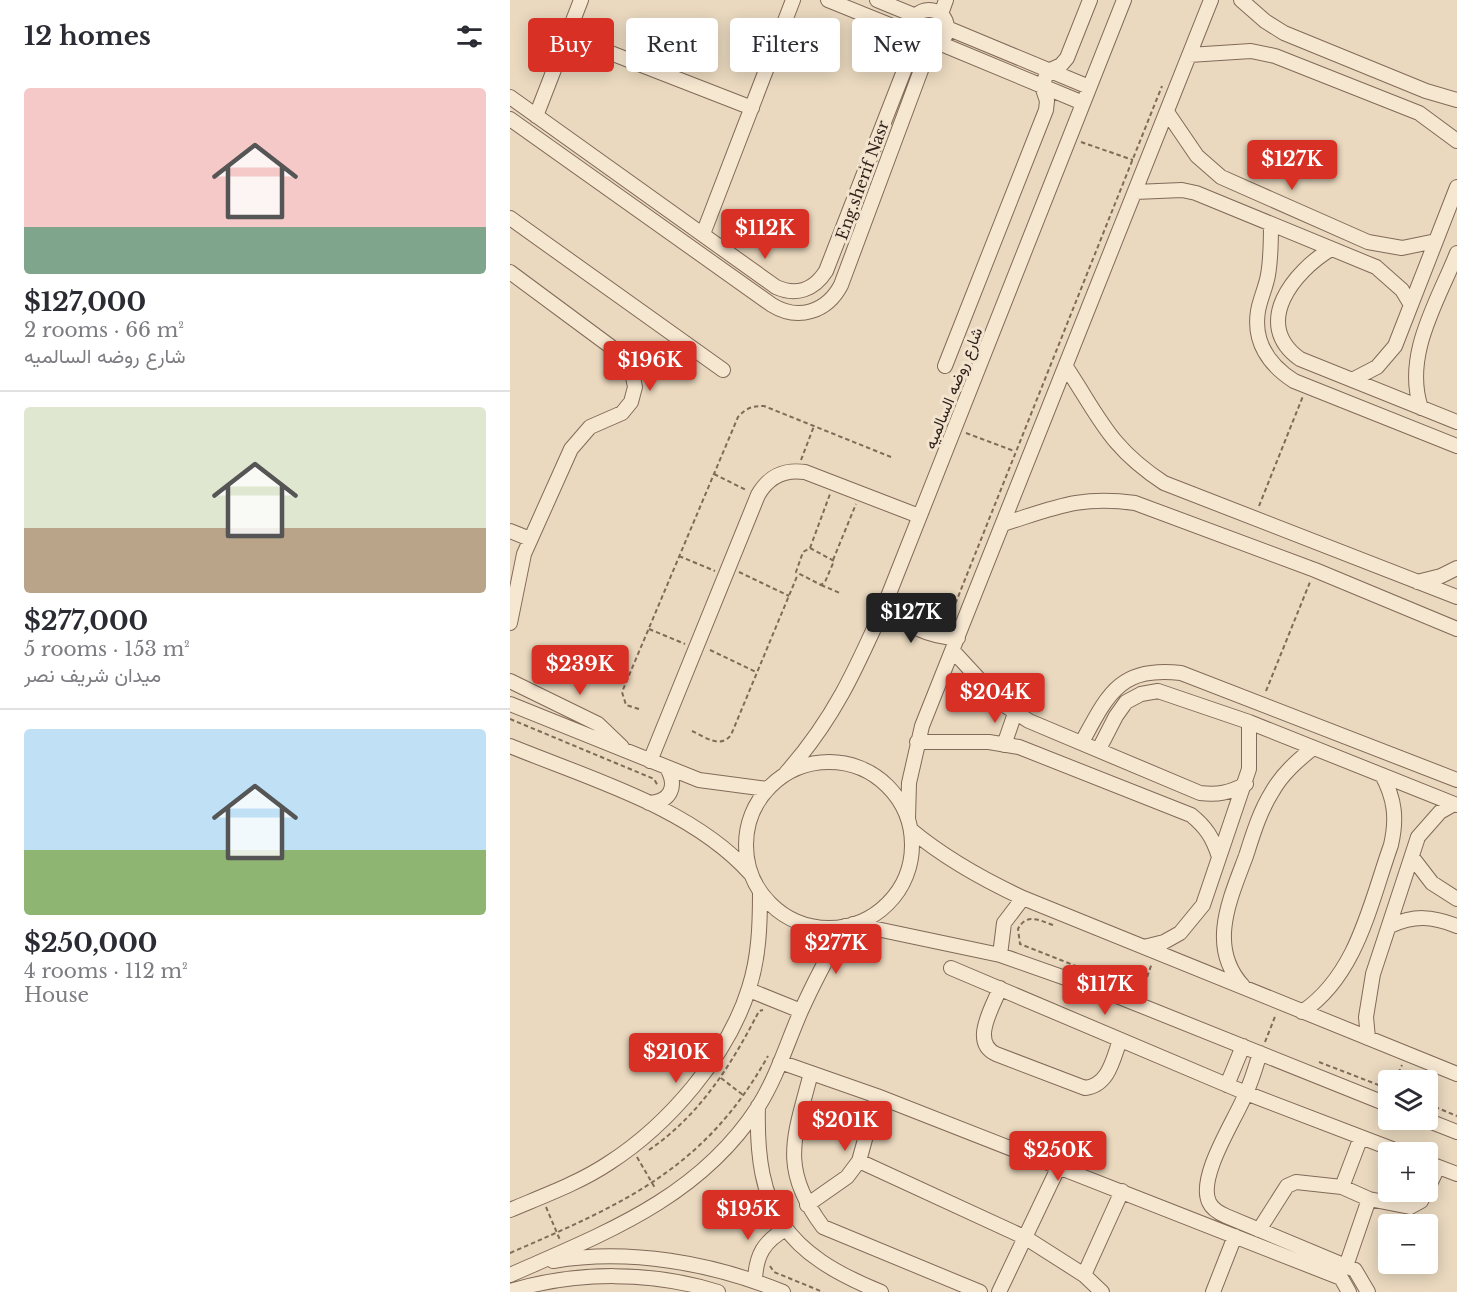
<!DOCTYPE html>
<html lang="en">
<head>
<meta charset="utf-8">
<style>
  body { margin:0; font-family:"Libre Baskerville",Vazirmatn,serif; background:#f2f2f3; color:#2b2b33; height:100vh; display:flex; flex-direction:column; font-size:22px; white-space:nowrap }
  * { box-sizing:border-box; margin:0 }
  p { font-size:20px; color:#7c7c81 }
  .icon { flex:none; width:33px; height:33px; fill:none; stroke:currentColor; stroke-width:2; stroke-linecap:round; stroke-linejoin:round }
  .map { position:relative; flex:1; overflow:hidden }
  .sheet { display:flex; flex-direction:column; background:#fff; width:510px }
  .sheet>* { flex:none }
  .top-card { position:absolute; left:18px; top:18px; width:570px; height:54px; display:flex; gap:12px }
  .controls { position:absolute; left:868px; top:1070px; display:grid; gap:12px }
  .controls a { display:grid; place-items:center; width:60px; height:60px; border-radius:6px; background:#fff; box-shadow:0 3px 15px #0003; font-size:30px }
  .price { position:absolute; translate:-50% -51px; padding:0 14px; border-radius:6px; background:#d93025; color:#fff; font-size:20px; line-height:39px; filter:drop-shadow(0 2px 3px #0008) }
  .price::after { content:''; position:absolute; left:50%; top:36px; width:18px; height:14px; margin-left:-9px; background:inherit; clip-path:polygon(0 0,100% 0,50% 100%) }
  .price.current { background:#222; color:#fff }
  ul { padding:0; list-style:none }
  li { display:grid; align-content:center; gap:12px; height:318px; padding:0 24px }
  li+li { border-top:2px solid #e1e1e2 }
  li span { display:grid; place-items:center; height:186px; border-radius:6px; color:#555 }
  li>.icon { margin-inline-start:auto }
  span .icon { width:108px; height:108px; fill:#fffc; stroke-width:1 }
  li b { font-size:26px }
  h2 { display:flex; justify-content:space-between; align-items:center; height:72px; padding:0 24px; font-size:26px }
  .pill { padding:0 21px; border-radius:6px; background:#fff; box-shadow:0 3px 15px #0003; font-size:21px; line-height:54px }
  .pill.current { background:#d93025; color:#fff }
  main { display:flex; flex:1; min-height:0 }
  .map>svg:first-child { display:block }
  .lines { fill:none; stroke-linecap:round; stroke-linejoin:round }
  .street-casing { stroke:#826a59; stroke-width:16 }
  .path { stroke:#826a59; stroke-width:2; stroke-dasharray:4.5 3; stroke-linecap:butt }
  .street { stroke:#f6e7d1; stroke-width:14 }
  .labels { text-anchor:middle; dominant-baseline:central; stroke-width:6; stroke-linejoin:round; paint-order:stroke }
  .street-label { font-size:16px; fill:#32241c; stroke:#f2e4ce }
</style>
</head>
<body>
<main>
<section class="sheet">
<h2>12 homes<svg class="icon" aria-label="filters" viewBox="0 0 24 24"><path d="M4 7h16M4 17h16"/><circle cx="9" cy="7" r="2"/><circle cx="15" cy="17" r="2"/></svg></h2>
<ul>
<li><span style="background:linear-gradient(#f6c9c9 75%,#7fa58c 0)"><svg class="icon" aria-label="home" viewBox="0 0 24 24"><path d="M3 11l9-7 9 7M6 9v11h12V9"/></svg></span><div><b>$127,000</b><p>2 rooms · 66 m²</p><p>شارع روضه السالميه</p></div></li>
<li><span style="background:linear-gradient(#dfe7d0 65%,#b9a48a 0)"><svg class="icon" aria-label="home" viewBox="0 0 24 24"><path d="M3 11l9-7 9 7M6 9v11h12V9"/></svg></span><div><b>$277,000</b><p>5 rooms · 153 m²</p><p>ميدان شريف نصر</p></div></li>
<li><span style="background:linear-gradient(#bfe0f5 65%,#8fb573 0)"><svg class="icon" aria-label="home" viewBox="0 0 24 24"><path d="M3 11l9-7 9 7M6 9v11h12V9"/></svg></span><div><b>$250,000</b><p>4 rooms · 112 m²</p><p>House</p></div></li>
</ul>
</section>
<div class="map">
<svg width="947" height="1292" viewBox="0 0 947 1292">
  <rect width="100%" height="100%" fill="#ead9bf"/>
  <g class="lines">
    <defs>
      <path id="street" d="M318,0l84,34
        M367,0l39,16
        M731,0l24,21 19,12 142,58 31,9
        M401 28a18 18 0 1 1 36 0a18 18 0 1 1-36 0Z
        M431,14l5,-14
        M437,28l142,59
        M57,36l185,72
        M429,43l144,60
        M679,55l62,-4 24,5 144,57 38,28
        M0,97l266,190c20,9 38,3 50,-16l90,-231
        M657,112l30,44 24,21 147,65 34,6 34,-7
        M26,116l45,-116
        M0,119l262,186c26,16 55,7 69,-20l89,-239
        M625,192l47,-2 14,3 180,74 26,23 9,15
        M0,218l213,152
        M761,224c0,17 0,34 -3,51 -2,12 -8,24 -10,36 -5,31 11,54 36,70l163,65
        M193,234l90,-234
        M821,249c-37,22 -80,75 -31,110l157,63
        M0,272l108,80 14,20 3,15 -4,15 -9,11 -32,14 -19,22 -47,105 -14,69
        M435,366l101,-256 1,-9 -5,-15 6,-15 13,-6 6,-7 23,-58
        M556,367c34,51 43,80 98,116l293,114
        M842,380l25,-13 18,-21 62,-159
        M911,408c-18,-53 17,-107 36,-155
        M493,524c51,-16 77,-29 132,-21l180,67 142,59
        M0,531l20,8
        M907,582l24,-6 16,-8
        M375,604c20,22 43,33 73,34
        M443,651l48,52 28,18 171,72c18,2 29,0 46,-9
        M0,681l88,43 24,23
        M0,704l189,76 68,9
        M407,742h72l30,5 172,68c15,12 22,23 28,42
        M572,742c26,-48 38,-76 99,-69l276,107
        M494,745l11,-32
        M0,746c80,33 180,61 240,127
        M589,749l17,-33 10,-14 15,-8 17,-3 91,31 208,83
        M140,761l108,-266c10,-18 26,-26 47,-23l114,44
        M236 845a83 83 0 1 1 166 0a83 83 0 1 1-166 0Z
        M276,773c48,-54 70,-104 99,-169l239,-604
        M139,803c21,-1 29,-16 18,-35
        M398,818l1,-35 13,-57 289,-726
        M401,830c35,29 71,49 112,68l434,176
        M902,857l20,26 25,16
        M343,924l147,31 122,43 267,107
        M880,926c24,-11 42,-10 67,0
        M634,947l20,-5 16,-9 23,-28 46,-136v-47
        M490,955l4,-32 19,-25
        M441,968l295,125 154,59
        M733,986c-36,-39 -13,-87 3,-130 7,-22 14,-45 26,-64 10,-18 25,-31 41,-44
        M490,988c-7,19 -30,54 -4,66l89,34c24,-3 28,-29 35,-48
        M239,990l52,21
        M792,1012c55,-37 68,-108 89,-167 6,-26 4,-46 -9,-70
        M858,1038l-2,-21 7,-43 45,-137 22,-25 14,-8
        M750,1053c-4,13 -8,27 -14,40 -9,24 -49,83 -37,109 3,7 10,11 17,14l129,54 13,22
        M270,1062l97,34 464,182 8,14
        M301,1073c-17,65 -32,95 12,154l157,65
        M717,1085l16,-39
        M248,1106c-3,105 27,147 123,186
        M914,1119l33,13
        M349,1161l167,77 58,37
        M918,1163l29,11
        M832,1187l19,-50
        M918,1188l10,-21
        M297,1205l40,-28 12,-16 18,-65
        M0,1210c33,-14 69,-27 99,-47 59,-38 119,-107 140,-175 10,-31 11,-63 11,-95
        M749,1230l28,-44 9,-4 46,5 27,12 41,8 11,-6 5,-10
        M43,1261c76,-13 159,2 230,31
        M836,1266l23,-67
        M0,1275c95,-42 189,-77 248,-168 19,-30 29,-64 43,-96 13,-29 28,-57 44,-85
        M245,1280c1,-25 9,-39 31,-51
        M0,1291c67,-20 142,-20 208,1
        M489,1292l60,-126
        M592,1292l-18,-17 38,-84
        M703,1292l22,-56"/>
    </defs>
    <!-- street casing -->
    <use href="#street" class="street-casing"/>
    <!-- path -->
    <path class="path" d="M571,142l52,18
      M456,433l48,18
      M291,460l13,-34
      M204,474l32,16
      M749,506l44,-110
      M300,548l24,13 -9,21 -4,3 -25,-13 7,-20z
      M300,548l20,-54
      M169,556l36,15
      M323,560l23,-56
      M229,572l50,24
      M311,585l19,8
      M408,614c10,3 26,7 34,-2l210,-526
      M139,629l36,15
      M200,650l46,22
      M756,691l44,-109
      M129,709l-13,-4 -4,-13 116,-275c8,-9 14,-11 26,-11l127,51
      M0,719l144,60 4,7
      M182,731c13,6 28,18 39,4l67,-161
      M543,925c-14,-5 -27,-12 -35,4l2,15 76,30
      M632,991l10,-28
      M755,1042l11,-28
      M809,1062l70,27
      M211,1078l22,17
      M885,1080l7,-15
      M918,1104l29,12
      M139,1150c51,-35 83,-86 110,-139l4,-1
      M127,1157l18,31
      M36,1207l14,33
      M0,1253c113,-49 195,-84 258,-197
      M260,1266l4,6 49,20"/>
    <!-- street -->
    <use href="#street" class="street"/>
  </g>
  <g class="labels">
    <!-- street labels -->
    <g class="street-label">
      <text transform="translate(352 180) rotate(-70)">Eng.sherif Nasr</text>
      <text transform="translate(443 388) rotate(-68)">شارع روضه السالميه</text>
    </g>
  </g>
</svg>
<div class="controls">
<a><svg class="icon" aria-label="layers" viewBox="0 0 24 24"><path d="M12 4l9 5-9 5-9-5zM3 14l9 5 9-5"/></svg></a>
<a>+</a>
<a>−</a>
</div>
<b class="price" style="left:782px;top:191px">$127K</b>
<b class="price" style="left:255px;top:260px">$112K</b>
<b class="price" style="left:140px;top:392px">$196K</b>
<b class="price current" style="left:401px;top:644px">$127K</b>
<b class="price" style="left:70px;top:696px">$239K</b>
<b class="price" style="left:485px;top:724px">$204K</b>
<b class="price" style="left:326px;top:975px">$277K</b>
<b class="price" style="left:595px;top:1016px">$117K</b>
<b class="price" style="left:166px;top:1084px">$210K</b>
<b class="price" style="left:335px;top:1152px">$201K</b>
<b class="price" style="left:548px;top:1182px">$250K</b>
<b class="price" style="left:238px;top:1241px">$195K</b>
<div class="top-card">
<a class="pill current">Buy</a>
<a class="pill">Rent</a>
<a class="pill">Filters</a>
<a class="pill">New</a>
</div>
</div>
</main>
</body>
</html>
